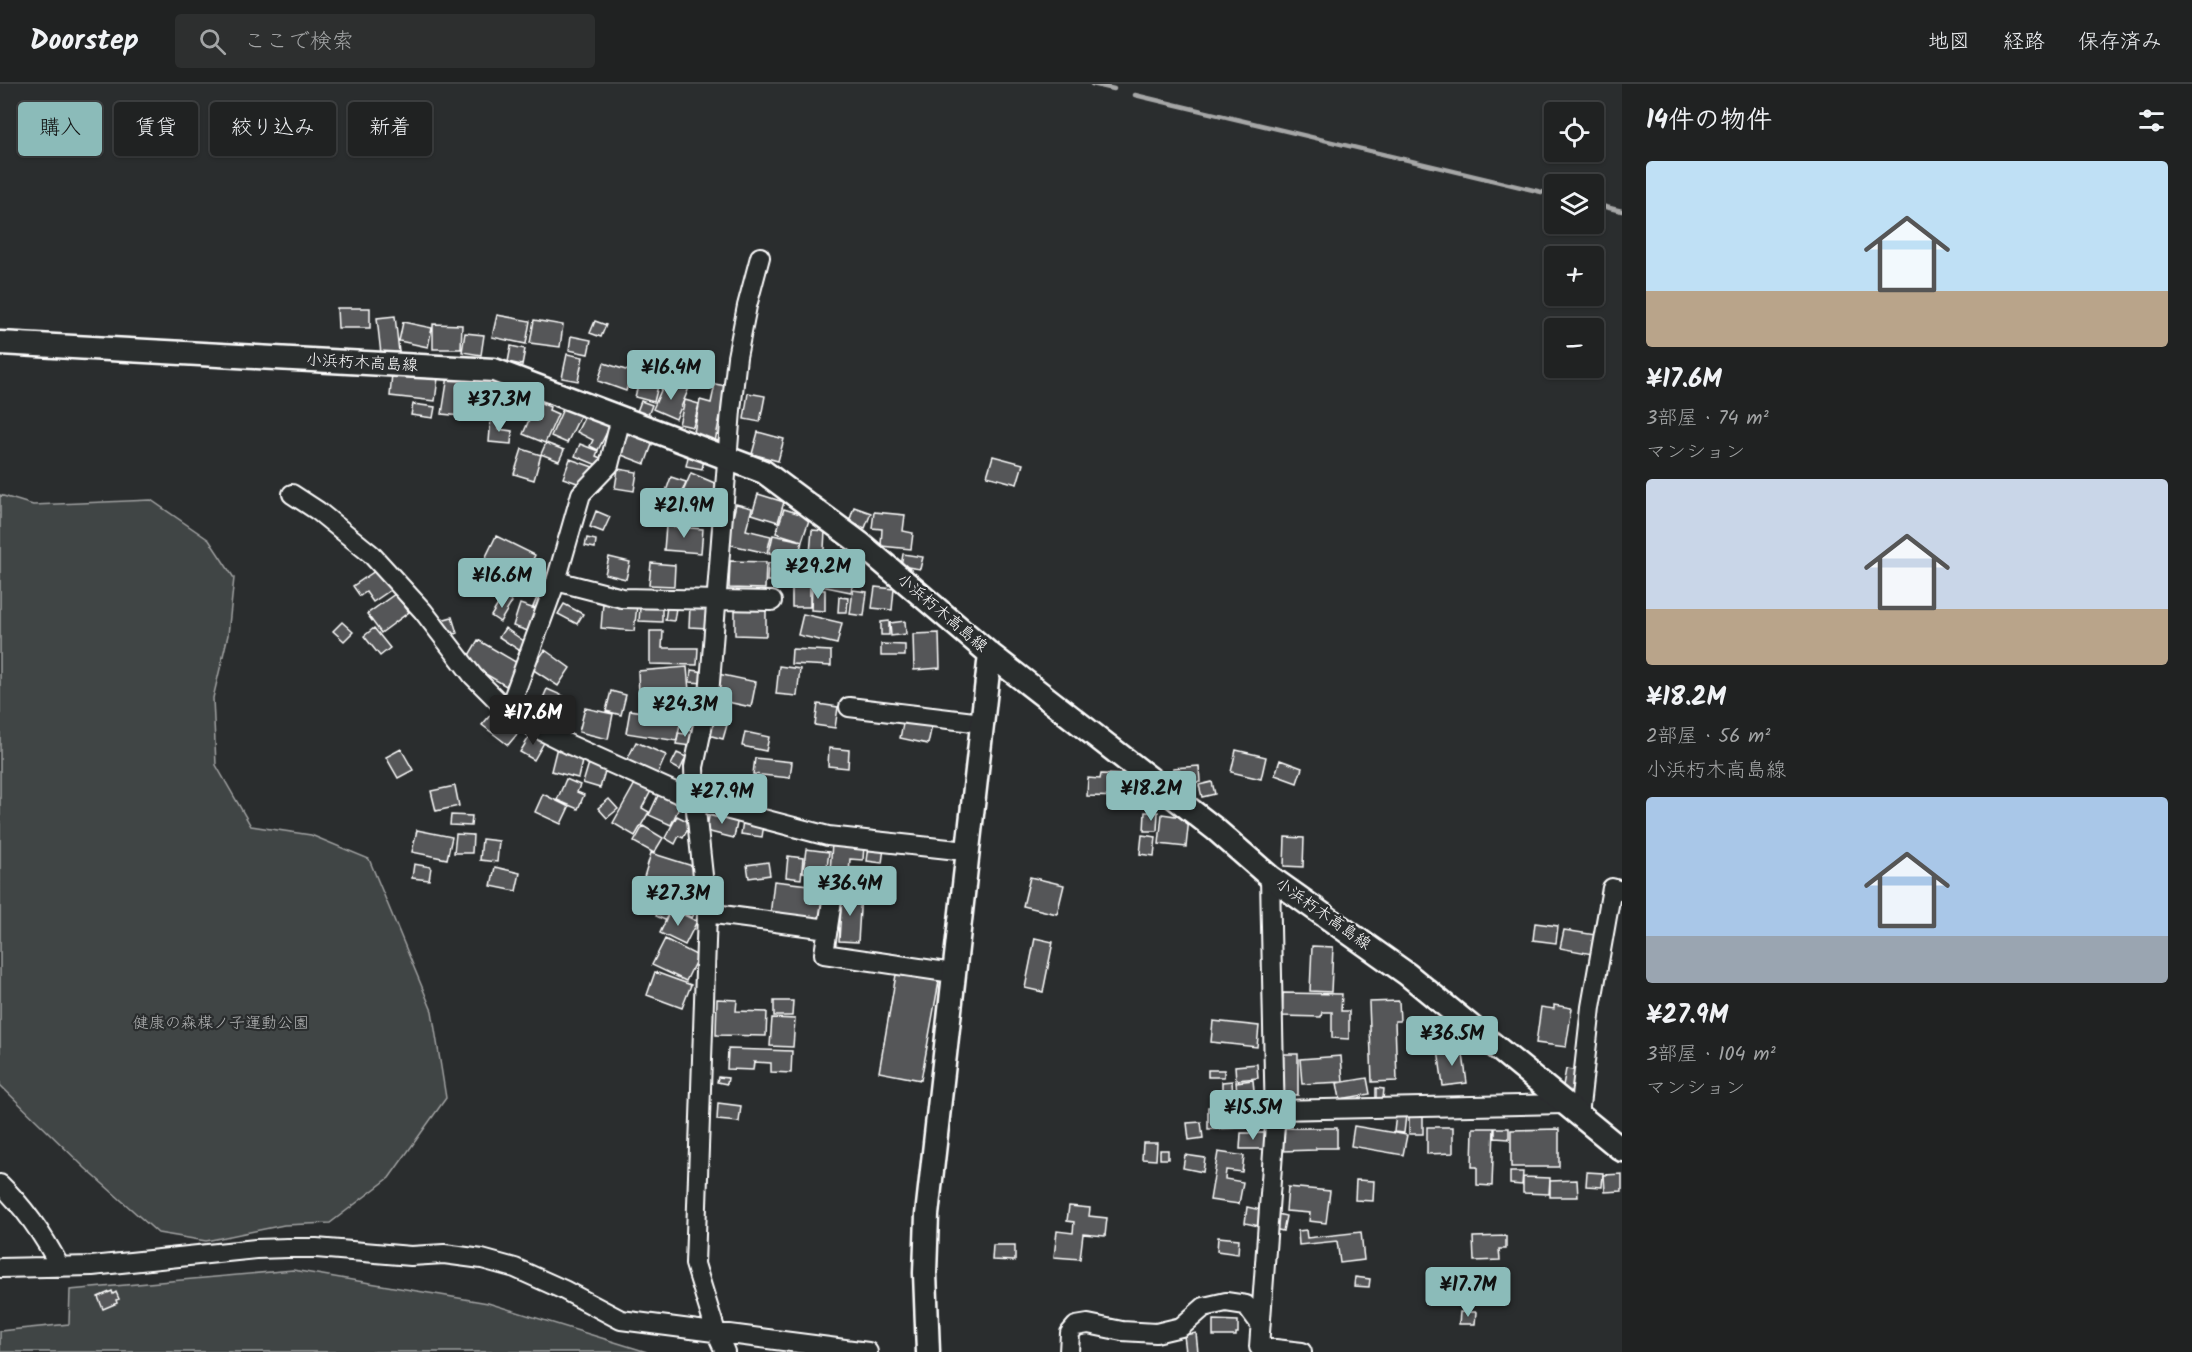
<!DOCTYPE html>
<html lang="ja">
<head>
<meta charset="utf-8">
<style>
  body { margin:0; font-family:Kalam,"Klee One",sans-serif; background:#2d2f2f; color:#f1f3f6; height:100vh; display:flex; flex-direction:column; font-size:22px; white-space:nowrap }
  * { box-sizing:border-box; margin:0 }
  p { font-size:20px; color:#a2a4a5 }
  .icon { flex:none; width:33px; height:33px; fill:none; stroke:currentColor; stroke-width:2; stroke-linecap:round; stroke-linejoin:round }
  .map { position:relative; flex:1; overflow:hidden }
  .sheet { display:flex; flex-direction:column; background:#202222; width:570px }
  .sheet>* { flex:none }
  .hud { position:absolute; left:18px; top:18px; width:570px; height:54px; display:flex; gap:12px }
  .fabs { position:absolute; left:1544px; top:18px; display:grid; gap:12px }
  .fabs a { display:grid; place-items:center; width:60px; height:60px; border-radius:6px; background:#202222; box-shadow:0 2px 4px #0004,0 0 0 2px #3d3f40; font-size:30px }
  .price { position:absolute; translate:-50% -51px; padding:0 14px; border-radius:6px; background:#8bbbb9; color:#111; font-size:20px; line-height:39px; filter:drop-shadow(0 2px 3px #0008) }
  .price::after { content:''; position:absolute; left:50%; top:36px; width:18px; height:14px; margin-left:-9px; background:inherit; clip-path:polygon(0 0,100% 0,50% 100%) }
  .price.on { background:#222; color:#fff }
  ul { padding:0; list-style:none }
  li { display:grid; align-content:center; gap:12px; height:318px; padding:0 24px }
  li span { display:grid; place-items:center; height:186px; border-radius:6px; color:#555 }
  li>.icon { margin-inline-start:auto }
  span .icon { width:108px; height:108px; fill:#fffc; stroke-width:1 }
  li b { font-size:26px }
  h2 { display:flex; justify-content:space-between; align-items:center; height:72px; padding:0 24px; font-size:26px }
  .pill { padding:0 21px; border-radius:6px; background:#202222; box-shadow:0 2px 4px #0004,0 0 0 2px #3d3f40; font-size:21px; line-height:54px }
  .pill.on { background:#8bbbb9; color:#111 }
  header { display:flex; align-items:center; gap:36px; box-sizing:border-box; height:84px; padding:0 30px; background:#202222; border-bottom:2px solid #3d3f40 }
  header strong { font-size:28px }
  nav { display:flex; gap:33px; margin-inline-start:auto; font-size:21px }
  .search { width:420px; height:54px; background:#2d2f2f; display:flex; align-items:center; gap:15px; box-sizing:border-box; padding:0 21px; border-radius:6px; color:#a2a4a5; font-size:22px }
  main { display:flex; flex:1; min-height:0 }
  .map>svg:first-child { display:block }
  .green { fill:#414445; stroke:#a0a2a2; stroke-width:1.5 }
  .lines { fill:none; stroke-linecap:round; stroke-linejoin:round }
  .stream { stroke:#a6a7a7; stroke-width:4.5 }
  .building { fill:#555758; stroke:#fff; stroke-width:1.5 }
  .minor-casing { stroke:#fff; stroke-width:22 }
  .major-casing { stroke:#fff; stroke-width:27 }
  .minor { stroke:#2a2d2e; stroke-width:18 }
  .major { stroke:#2a2d2e; stroke-width:22 }
  .labels { text-anchor:middle; dominant-baseline:central; stroke-width:4.5; stroke-linejoin:round; paint-order:stroke }
  .street-label { font-size:16px; fill:#fff; stroke:#2a2d2e }
  .park-label { font-size:16px; fill:#b3b4b5; stroke:#2a2d2e }
</style>
</head>
<body>
<header>
<strong>Doorstep</strong>
<div class="search"><svg class="icon" aria-label="search" viewBox="0 0 24 24"><circle cx="10" cy="10" r="6"/><path d="M15 15l6 6"/></svg>ここで検索</div>
<nav><a>地図</a><a>経路</a><a>保存済み</a></nav>
</header>
<main>
<div class="map">
<svg width="1622" height="1268" viewBox="0 0 1622 1268">
  <rect width="100%" height="100%" fill="#2a2d2e"/>
  <filter id="ink" filterUnits="userSpaceOnUse"><feTurbulence type="fractalNoise" baseFrequency=".0167" numOctaves="2"/><feDisplacementMap in="SourceGraphic" scale="12" xChannelSelector="R" yChannelSelector="G"/><feConvolveMatrix kernelMatrix="1 2 1 2 8 2 1 2 1" color-interpolation-filters="sRGB"/></filter>
  <g filter="url(#ink)">
    <!-- green -->
    <path class="green" d="M0,411l33,10 118,-5 58,40 25,38 -6,57 -15,63 3,67 35,61 60,9 58,24 63,152 14,87 -57,80 -59,45 -46,2 -78,16 -48,-8 -73,-65 -85,-83z
      M293,1186l195,33 159,49h-647v-21l69,-7 1,-34z"/>
    <g class="lines">
      <!-- stream -->
      <path class="stream" d="M1092,0l22,5
        M1135,11l419,100
        M1593,120l29,7"/>
    </g>
    <!-- building -->
    <path class="building" d="M337,224h33v20h-32z
      M497,231l33,6 -4,23 -34,-7z
      M395,232l4,36 -18,2 -4,-36z
      M534,236l29,5 -3,22 -30,-4z
      M595,237l11,4 -5,12 -11,-4z
      M403,238l29,6 -4,19 -29,-6z
      M433,240l29,1 -1,24h-28z
      M465,249l19,2 -3,20 -19,-3z
      M571,252l20,4 -3,14 -19,-4z
      M511,262l14,3 -3,16 -14,-3z
      M567,270l16,3 -5,24 -16,-3z
      M604,279l28,9 -6,19 -28,-10z
      M642,285l19,5 -7,28 -19,-5z
      M392,289l46,5 -3,23 -45,-5z
      M448,292l27,3 -4,38 -29,-3z
      M480,295l24,1 -3,36 -23,-2z
      M675,298l14,6 -13,31 -23,-10 9,-21 9,4z
      M715,300l11,2 -11,56 -22,-4 7,-38 11,3z
      M521,304l15,5 -5,15 -15,-5z
      M748,309l17,3 -5,26 -16,-3z
      M685,316l14,4 -6,23 -14,-3z
      M537,317l13,6 -1,3 9,4 -13,29 -22,-9z
      M641,317l11,4 -5,13 -11,-4z
      M566,318l17,8 -16,33 -16,-7z
      M413,320l22,3 -2,11 -22,-3z
      M586,330l24,12 -12,24 -8,-4 3,-6 -16,-8z
      M491,333l9,1 -2,11 14,2 -1,13 -22,-2z
      M628,346l26,9 -9,25 -26,-10z
      M758,348l26,7 -6,22 -26,-7z
      M546,359l18,7 -5,11 -18,-7z
      M580,360l18,7 -2,5 9,4 -3,7 -27,-11z
      M522,365l19,6 -7,25 -20,-6z
      M993,372l30,8 -6,20 -30,-8z
      M688,373l16,3 -2,9 -16,-3z
      M570,375l23,8 -7,19 -23,-8z
      M618,385l19,3 -3,19 -19,-3z
      M691,389l26,11 -8,20 -27,-10z
      M671,393l15,5 -8,20 -14,-5z
      M758,410l26,8 -6,20 -26,-8z
      M689,420l23,3 -2,15 -23,-3z
      M736,420l16,4 -6,22 25,6 -4,17 -40,-9z
      M854,423l17,6 -6,15 -16,-6z
      M784,425l26,8 -8,24 -26,-8z
      M596,427l14,6 -7,15 -13,-5z
      M874,428l31,3 -2,16 10,2 -2,16 -30,-3 1,-17 -10,-1z
      M666,442l37,3 -2,24 -37,-3z
      M812,446l13,1 -2,35 -14,-1z
      M773,451l29,6 -4,18 -29,-6z
      M496,452l39,19 -18,37 -39,-19z
      M587,454l9,2 -1,8 -10,-2z
      M903,470l20,3 -3,12 -19,-3z
      M609,473l21,5 -4,17 -21,-5z
      M730,477l36,1 -1,27 -36,-1z
      M826,477l30,6 -5,25 -30,-6z
      M651,479l24,2 -1,21 -25,-1z
      M768,479h20v18h-21z
      M792,482h15v16h3v25h-18z
      M378,485l14,20 -19,13 -7,-10 -6,4 -7,-10z
      M875,503l19,2 -2,21 -20,-2z
      M812,505l13,1v21l-14,-1z
      M853,506l14,2 -3,24 -14,-2z
      M395,510l14,18 -28,21 -14,-19z
      M538,511l5,3 -4,11 -6,-2z
      M503,512l9,6 -12,20 -9,-6z
      M839,513l9,1 -1,14h-9z
      M603,519l34,3 -3,25 -33,-3z
      M520,520l21,7 -7,22 -21,-7z
      M564,520l19,10 -6,10 -19,-10z
      M690,522l19,1 -1,21 -19,-1z
      M640,523l22,1v14l-23,-1z
      M667,523l9,1 -2,13 -9,-1z
      M735,526h31v26l-31,-1z
      M803,530l39,9 -5,21 -39,-9z
      M452,533l5,16 -11,4 -5,-17z
      M889,537v14h-8v-13z
      M905,537l1,13 -15,2 -1,-13z
      M342,538l11,10 -9,9 -11,-10z
      M374,544l16,20 -10,8 -16,-20z
      M505,544l26,18 -6,8 -26,-17z
      M650,547h13l-1,17h36l-1,17 -47,-1z
      M939,549l1,35 -26,2 -1,-36z
      M478,556l41,24 -13,22 -41,-24z
      M881,560l24,1v11h-24z
      M792,565l39,2v15l-40,-2z
      M545,566l25,18 -12,18 -26,-17z
      M779,582l21,3 -3,27 -21,-2z
      M687,583l2,24 -50,4 -1,-24z
      M691,586l14,2 -1,11 -14,-1z
      M718,590l38,8 -5,25 -38,-8z
      M547,605l23,10 -9,18 -22,-10z
      M611,607l15,4 -5,20 -15,-4z
      M676,618l28,9 -4,12 -28,-9z
      M818,620l20,3 -3,21 -20,-3z
      M498,622l25,21 -15,18 -26,-20z
      M585,624l28,6 -5,25 -29,-7z
      M630,626l51,8 -4,23 -51,-8z
      M904,635l28,6 -4,19 -28,-6z
      M713,636l14,5 -4,14 -15,-4z
      M686,645l8,1 -3,16 -15,-2 2,-11 7,1z
      M533,647l13,8 -12,21 -14,-8z
      M745,648l24,5 -3,14 -24,-5z
      M636,658l30,13 -9,20 -31,-13z
      M557,663l27,6 -6,25 -27,-7z
      M829,664l20,2 -1,18 -20,-2z
      M401,665l12,21 -15,8 -12,-21z
      M1236,666l30,7 -5,22 -30,-7z
      M677,669l9,4 -6,13 -9,-5z
      M755,674l37,4 -2,16 -37,-4z
      M1280,676l22,8 -5,15 -22,-8z
      M589,679l17,5 -6,20 -17,-5z
      M1199,682l1,16 -26,2 -1,-16z
      M1101,690l25,1 -2,22 -37,-1 1,-18 12,1z
      M566,695l14,6 -3,7 7,3 -6,14 -21,-9z
      M637,696l15,9 -10,19 7,4 -14,24 -22,-13z
      M746,698l6,1 -1,11 -6,-1z
      M1212,698l3,12 -13,3 -3,-12z
      M455,702l4,20 -23,5 -5,-20z
      M661,705l22,10 -12,26 -22,-10z
      M543,710l26,13 -8,17 -26,-12z
      M609,715l9,10 -11,9 -9,-10z
      M710,728l28,6 -4,20 -28,-7z
      M1145,728h13l-1,19h-13z
      M1162,730l27,4 -3,29 -27,-3z
      M451,731l21,1 -1,10 -21,-1z
      M677,732l14,7 -8,15 -4,-2 -4,8 -10,-6z
      M743,737l21,3 -2,13 -21,-3z
      M643,742l20,12 -9,15 -20,-11z
      M417,746l35,7 -5,22 -35,-7z
      M456,750l17,1 -1,18h-18z
      M1142,751l14,2 -2,19 -14,-2z
      M1285,753l19,1 -1,29 -19,-1z
      M482,755l17,2 -2,21 -17,-2z
      M832,759l32,2 -1,15 -13,-1 -2,29 -19,-2z
      M869,762l15,2 -2,15 -15,-2z
      M806,765l23,3 -3,23 -23,-3z
      M651,769l51,16 -6,19 -13,-4 -2,5 -37,-12z
      M788,772l15,2 -2,21 -15,-2z
      M768,778l2,13 -21,3 -2,-13z
      M414,780l17,3 -2,13 -17,-2z
      M495,783l25,6 -4,18 -25,-5z
      M851,784l35,1v22l-36,-1z
      M1030,793l34,8 -7,29 -34,-8z
      M774,797l52,6 -3,35 -53,-6z
      M842,808l19,1 -3,49 -19,-1z
      M680,812l18,10 -6,12 -18,-10z
      M663,818l9,5 -7,13 -9,-4z
      M671,825l26,12 -12,24 -25,-12z
      M1535,839l23,3 -2,17 -23,-3z
      M1564,846l32,5 -4,19 -32,-6z
      M1035,854l18,4 -10,50 -18,-4z
      M665,855l33,17 -12,25 -34,-16z
      M1312,862l21,1 -2,45 -21,-1z
      M897,885l43,7 -19,104 -42,-8z
      M655,888l36,13 -9,23 -35,-13z
      M1283,909l59,1 -1,17h8v28l-17,-1v-26h-10l-1,5 -39,-1z
      M717,915l20,1 -1,11 31,1 -1,24 -50,-1z
      M774,917h19l-1,15h-18z
      M1399,917l1,20h-5l2,60 -25,1 -3,-80z
      M1554,921l18,3 -6,39 -30,-4 5,-36 13,2z
      M772,934l23,1 -2,28 -23,-1z
      M1213,937l46,5 -2,21 -46,-5z
      M1462,963l5,36 -24,3 -5,-36z
      M728,965l64,2 -1,22 -20,-1v-9l-17,-1 -1,8 -26,-1z
      M1281,970h17v41h-17z
      M1341,972l2,26 -41,2 -2,-25z
      M1257,980l1,14 -22,2 -1,-14z
      M1566,985l14,2 -4,22 -14,-2z
      M1208,986h16v7h-16z
      M718,993l10,1 -1,6 -10,-2z
      M1367,994l3,16 -30,5 -3,-16z
      M1253,996l2,22 -17,1 -2,-21z
      M1232,997l1,18 -11,1v-18z
      M1376,1004l8,1 -1,10h-7z
      M718,1019l23,3 -2,16 -22,-2z
      M1262,1022v13l-16,1v8l-38,1v-22z
      M1396,1030l10,1 -2,18 -10,-1z
      M1409,1030h14v20h-14z
      M1201,1038l2,16 -14,2 -2,-17z
      M1354,1042l53,9 -4,20 -52,-9z
      M1427,1043h26v26l-26,1z
      M1281,1044h56v20h-21v2l-35,1z
      M1473,1044h21l-2,58 -15,-1v-18h-5z
      M1495,1044h14v11l-14,-1z
      M1559,1045v38h-48v-37z
      M1241,1049h24v16h-25z
      M1143,1059h14l-1,17 -14,-1z
      M1160,1066h8v9h-8z
      M1218,1068l26,4 -2,16 -16,-2 -1,9 18,3 -4,22 -29,-4z
      M1185,1071l20,3 -2,14 -20,-4z
      M1510,1088h13l-1,13 -12,-1z
      M1587,1088l16,1 -1,14 -16,-1z
      M1622,1090v17l-17,1 -1,-17z
      M1523,1093l27,1 -1,16 -26,-1z
      M1356,1096l18,1 -1,20 -18,-1z
      M1577,1096l1,17h-28v-16z
      M1288,1103l42,4 -4,32 -17,-2 1,-8 -24,-2z
      M1069,1122l21,2 -1,8 18,2 -2,18 -22,-2 -3,25 -26,-2 3,-26 16,2 1,-11 -7,-1z
      M1247,1123l14,3 -2,16 -14,-3z
      M1273,1129l13,3 -3,15 -14,-3z
      M1306,1146l1,8 54,-6 3,28 -24,3 -3,-22 -38,4 -1,-14z
      M1506,1152v13h-7l1,11 -26,1 -1,-24z
      M1218,1153l21,2 -1,15 -21,-3z
      M993,1161h22v16l-23,-1z
      M1355,1193l15,2 -1,8 -15,-1z
      M112,1207l1,3 3,-2 3,7 -3,1 1,3 -14,6 -5,-12z
      M1460,1228h16l-1,12h-16z
      M1213,1236l25,1v12h-2v3h-23z
      M1196,1249l2,19h-12l-2,-17z"/>
    <g class="lines">
      <defs>
        <path id="minor" d="M292,410l26,17 53,43 52,57 50,65 41,41 56,28 125,56 133,35 139,15
          M556,497l66,17 150,3
          M849,623l133,16
          M508,628l48,-131 25,-87 28,-29 12,-47
          M1270,793l5,248 -16,222 43,5
          M833,810l-9,60 129,19
          M707,829l121,16
          M1275,1026l290,-6
          M1579,1031l12,-108 21,-119 10,3
          M0,1100c25,24 44,52 60,83
          M0,1184l92,-2 164,-17 32,-1h28l95,8 33,-2 38,5 33,9 49,22 57,30 247,32
          M725,1268l-9,-20 -21,-68 12,-351 -12,-112 -1,-34 15,-71 22,-286 6,-53 10,-51 13,-49
          M1069,1268l1,-19 6,-7 12,-2 34,7 34,2 25,-6 23,-20 22,-5 20,3 14,19"/>
        <path id="major" d="M0,259l494,27 270,102 97,72 129,110 225,175 55,48 137,97 215,176
          M928,1268l-3,-79 2,-58 63,-561"/>
      </defs>
      <!-- minor casing -->
      <use href="#minor" class="minor-casing"/>
      <!-- major casing -->
      <use href="#major" class="major-casing"/>
      <!-- minor -->
      <use href="#minor" class="minor"/>
      <!-- major -->
      <use href="#major" class="major"/>
    </g>
  </g>
  <g class="labels">
    <!-- street labels -->
    <g class="street-label">
      <text transform="translate(362 279) rotate(3)">小浜朽木高島線</text>
      <text transform="translate(942 529) rotate(40)">小浜朽木高島線</text>
      <text transform="translate(1323 830) rotate(35)">小浜朽木高島線</text>
    </g>
    <!-- park labels -->
    <g class="park-label">
      <text x="221" y="939">健康の森楳ノ子運動公園</text>
    </g>
  </g>
</svg>
<div class="fabs">
<a><svg class="icon" aria-label="locate" viewBox="0 0 24 24"><circle cx="12" cy="12" r="6"/><path d="M12 2v4M12 18v4M2 12h4M18 12h4"/></svg></a>
<a><svg class="icon" aria-label="layers" viewBox="0 0 24 24"><path d="M12 4l9 5-9 5-9-5zM3 14l9 5 9-5"/></svg></a>
<a>+</a>
<a>−</a>
</div>
<b class="price" style="left:671px;top:317px">¥16.4M</b>
<b class="price" style="left:499px;top:349px">¥37.3M</b>
<b class="price" style="left:684px;top:455px">¥21.9M</b>
<b class="price" style="left:818px;top:516px">¥29.2M</b>
<b class="price" style="left:502px;top:525px">¥16.6M</b>
<b class="price" style="left:685px;top:654px">¥24.3M</b>
<b class="price on" style="left:533px;top:662px">¥17.6M</b>
<b class="price" style="left:1151px;top:738px">¥18.2M</b>
<b class="price" style="left:722px;top:741px">¥27.9M</b>
<b class="price" style="left:850px;top:833px">¥36.4M</b>
<b class="price" style="left:678px;top:843px">¥27.3M</b>
<b class="price" style="left:1452px;top:983px">¥36.5M</b>
<b class="price" style="left:1253px;top:1057px">¥15.5M</b>
<b class="price" style="left:1468px;top:1234px">¥17.7M</b>
<div class="hud">
<a class="pill on">購入</a>
<a class="pill">賃貸</a>
<a class="pill">絞り込み</a>
<a class="pill">新着</a>
</div>
</div>
<section class="sheet">
<h2>14件の物件<svg class="icon" aria-label="filters" viewBox="0 0 24 24"><path d="M4 7h16M4 17h16"/><circle cx="9" cy="7" r="2"/><circle cx="15" cy="17" r="2"/></svg></h2>
<ul>
<li><span style="background:linear-gradient(#bfe0f5 70%,#b9a48a 0)"><svg class="icon" aria-label="home" viewBox="0 0 24 24"><path d="M3 11l9-7 9 7M6 9v11h12V9"/></svg></span><div><b>¥17.6M</b><p>3部屋 · 74 m²</p><p>マンション</p></div></li>
<li><span style="background:linear-gradient(#c9d6e8 70%,#b9a48a 0)"><svg class="icon" aria-label="home" viewBox="0 0 24 24"><path d="M3 11l9-7 9 7M6 9v11h12V9"/></svg></span><div><b>¥18.2M</b><p>2部屋 · 56 m²</p><p>小浜朽木高島線</p></div></li>
<li><span style="background:linear-gradient(#a9c7e8 75%,#9aa5b1 0)"><svg class="icon" aria-label="home" viewBox="0 0 24 24"><path d="M3 11l9-7 9 7M6 9v11h12V9"/></svg></span><div><b>¥27.9M</b><p>3部屋 · 104 m²</p><p>マンション</p></div></li>
</ul>
</section>
</main>
</body>
</html>
